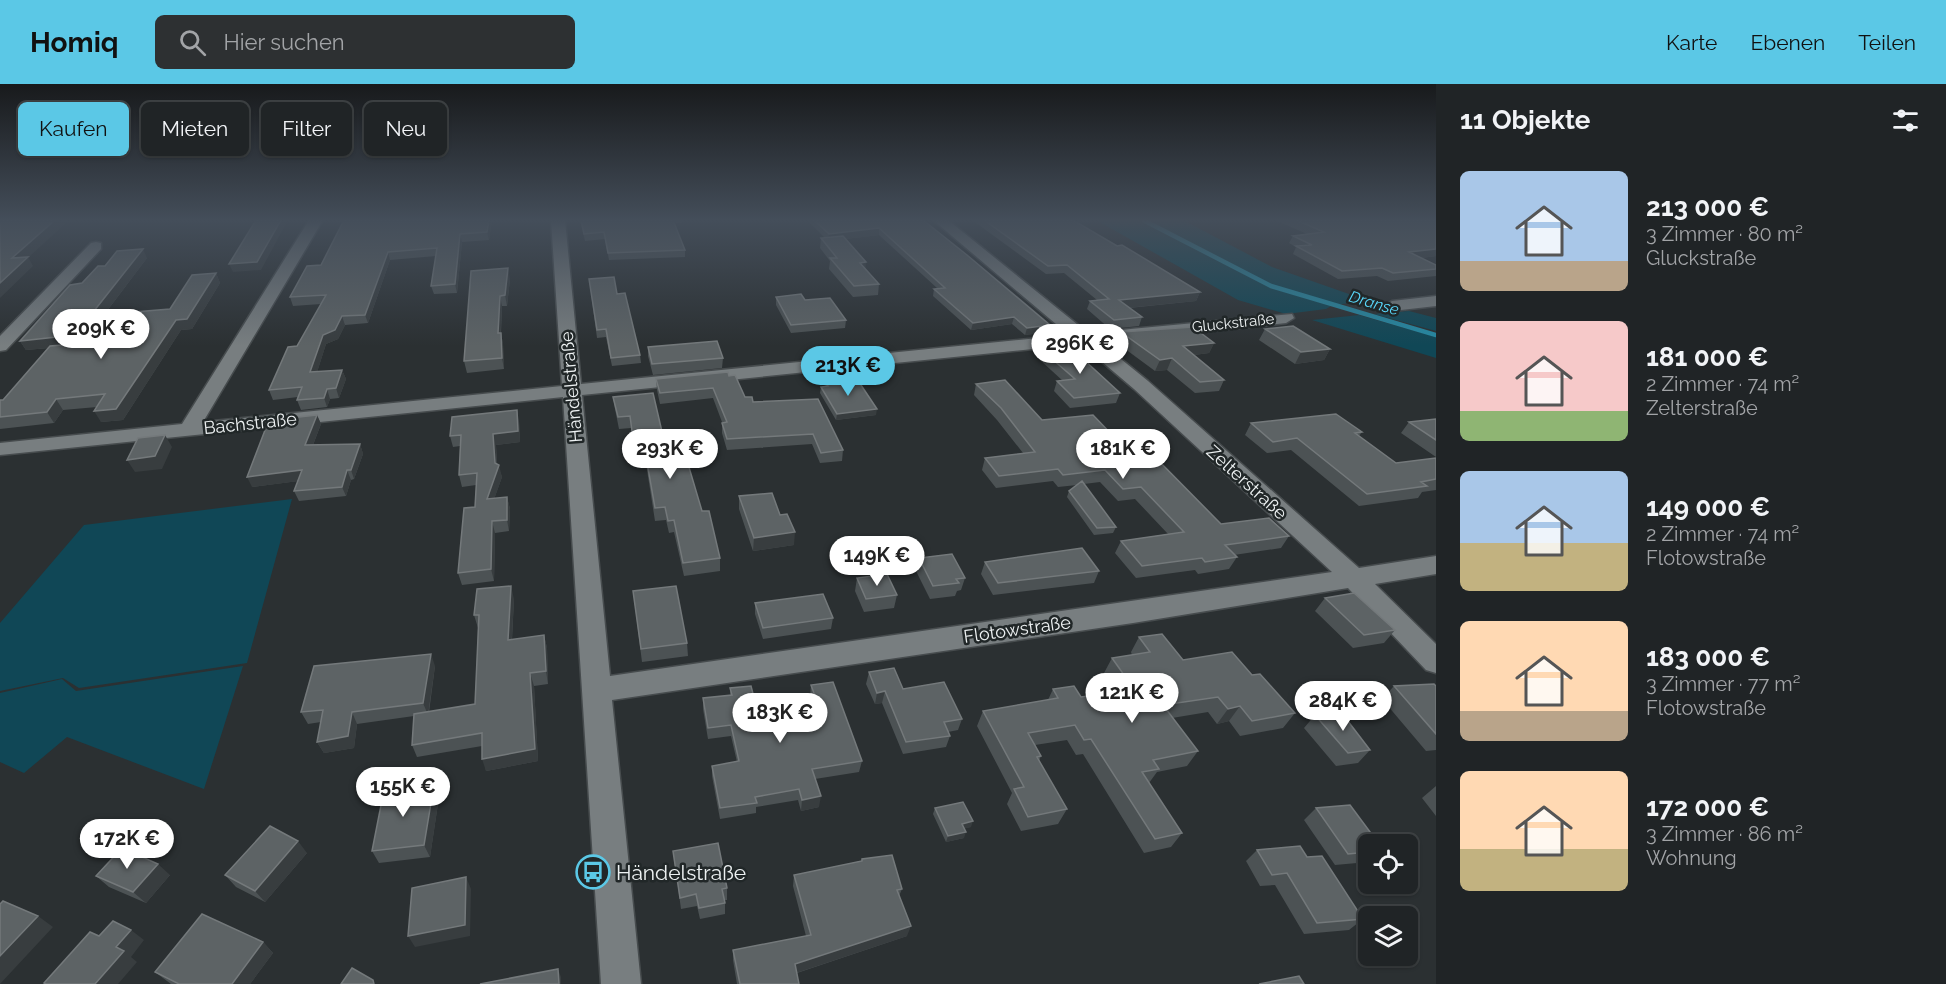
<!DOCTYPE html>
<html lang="de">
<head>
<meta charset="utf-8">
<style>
  body { margin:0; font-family:Raleway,sans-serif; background:#2d3032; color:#f1f3f6; height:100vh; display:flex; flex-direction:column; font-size:22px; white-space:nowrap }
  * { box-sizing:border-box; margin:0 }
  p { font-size:20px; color:#a2a4a7 }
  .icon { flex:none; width:33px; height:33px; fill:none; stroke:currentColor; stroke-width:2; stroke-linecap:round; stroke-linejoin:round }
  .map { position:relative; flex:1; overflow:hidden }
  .drawer { display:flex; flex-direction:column; background:#202426; width:510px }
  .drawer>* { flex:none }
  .guide { position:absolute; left:18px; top:18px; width:570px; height:54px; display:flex; gap:12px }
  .tools { position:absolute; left:1358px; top:750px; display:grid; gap:12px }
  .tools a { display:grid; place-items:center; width:60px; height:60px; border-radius:9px; background:#202426; box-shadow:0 2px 4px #0004,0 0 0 2px #3d4143; font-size:30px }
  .price { position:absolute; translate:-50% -51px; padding:0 14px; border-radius:21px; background:#fff; color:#222; font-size:20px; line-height:39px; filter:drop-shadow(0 2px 3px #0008) }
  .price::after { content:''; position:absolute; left:50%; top:36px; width:18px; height:14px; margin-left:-9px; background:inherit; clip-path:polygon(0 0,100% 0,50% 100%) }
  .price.on { background:#5bc8e6; color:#111 }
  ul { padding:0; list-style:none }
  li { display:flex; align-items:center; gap:18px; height:150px; padding:0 24px }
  li span { display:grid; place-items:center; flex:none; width:168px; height:120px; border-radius:9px; color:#555 }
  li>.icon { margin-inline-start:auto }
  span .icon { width:72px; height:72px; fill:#fffc; stroke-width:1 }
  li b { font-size:26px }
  h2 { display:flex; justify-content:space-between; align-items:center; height:72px; padding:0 24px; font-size:26px }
  .pill { padding:0 21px; border-radius:9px; background:#202426; box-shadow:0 2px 4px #0004,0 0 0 2px #3d4143; font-size:21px; line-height:54px }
  .pill.on { background:#5bc8e6; color:#111 }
  header { display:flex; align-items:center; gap:36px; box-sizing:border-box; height:84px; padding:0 30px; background:#5bc8e6; color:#111 }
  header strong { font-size:28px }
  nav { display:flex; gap:33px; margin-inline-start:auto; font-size:21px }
  .search { width:420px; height:54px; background:#2d3032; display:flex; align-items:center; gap:15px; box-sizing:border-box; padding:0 21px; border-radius:9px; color:#a2a4a7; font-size:22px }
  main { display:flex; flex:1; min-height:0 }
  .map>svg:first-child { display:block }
  .green { fill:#104756 }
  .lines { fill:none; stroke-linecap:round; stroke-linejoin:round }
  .stream { stroke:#258aa4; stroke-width:4.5 }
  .minor-casing { stroke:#474c4e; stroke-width:3 }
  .minor { fill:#787e80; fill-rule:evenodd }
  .wall { fill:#4c5254 }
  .shaded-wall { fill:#383d3f }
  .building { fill:#5d6365; stroke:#74797b; stroke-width:1.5 }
  .labels { text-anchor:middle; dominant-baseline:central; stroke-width:5; stroke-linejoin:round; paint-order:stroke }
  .far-street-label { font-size:15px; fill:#edf1f2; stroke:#212728 }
  .far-water-label { font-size:16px; font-style:italic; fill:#59d7fa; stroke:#212728 }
  .street-label { font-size:18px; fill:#edf1f2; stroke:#212728 }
  .near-poi-label { font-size:21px; fill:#edf1f2; stroke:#212728; text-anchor:start }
</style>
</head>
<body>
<header>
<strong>Homiq</strong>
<div class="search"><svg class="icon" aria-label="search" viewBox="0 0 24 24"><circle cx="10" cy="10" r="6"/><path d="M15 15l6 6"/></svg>Hier suchen</div>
<nav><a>Karte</a><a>Ebenen</a><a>Teilen</a></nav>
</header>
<main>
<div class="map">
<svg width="1436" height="900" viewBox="0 0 1436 900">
  <rect width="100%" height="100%" fill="#2b3032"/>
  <!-- green -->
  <path class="green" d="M1096,136h45l130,68 60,18 -5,3 -40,5 -48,-14z
    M1146,136h37l89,47 94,33 -29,5 -64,-19z
    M1409,227l27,7v13l-62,-17z
    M1359,231l77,22v21l-124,-38z
    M292,415l-45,164 -168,25 -16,-10 -63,13v-68l84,-98z
    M243,582l-39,123 -137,-52 -43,36 -24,-11v-69l62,-14 14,12z"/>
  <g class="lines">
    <!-- stream -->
    <path class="stream" d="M1143,136l128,66 165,49"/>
    <defs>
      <path id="minor" d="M309,136h14l-120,202 359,-36 -11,-166h14l16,164 488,-49 -136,-115h15l140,113 204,-19 2,4 -8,5 -186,19 48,39 211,187 77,-12v18l-61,10 61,60v29l-10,-3 -78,-82 -215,35 -521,77 29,284h-40l-38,-587 -563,58v-12l182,-19zM1081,260l53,45 198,183 -722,104 -28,-281z
        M96,158l5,1v6l-95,101 -6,1v-15l91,-93z
        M1436,212v10l-44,5 -8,-5 8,-5z"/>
    </defs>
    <!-- minor casing -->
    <use href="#minor" class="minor-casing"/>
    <!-- minor -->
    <use href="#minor" class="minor"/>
  </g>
  <!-- wall -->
  <path class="wall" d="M336,136h156l-3,20 -27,2 -5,51 -23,1 -3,-8 5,-30 -46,4 -22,63 -23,2 -7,14 -12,5 -9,28 25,-2 4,9 -7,19 -9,1 -3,8 -26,3 -4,-10 1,-3 -25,3 -4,-10 28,-44 24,-42 -28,2 -3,-9 31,-32 23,-43h-8z
    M580,136h102v3h-8l11,27v7l-76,3 -4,-21 -20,2z
    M807,136h116l124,112 -22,3 -13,-11 -41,6 -38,-34 1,-7 3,-1 -58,-53 -34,4 20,29 14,16 -1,11 -25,2 -24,-28 1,-8 -10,-13 1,-10h4z
    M972,136h101l127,72 -4,9 -67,7 13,9 -3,9 -29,3 -23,-20 3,-8 7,-1 -33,-27 -18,1z
    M1275,136h160l1,36 -15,2 15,7v11l-48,5 -11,-5 -39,3 -45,-25 3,-7 -7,-4 4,-7 14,-2z
    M147,174l-65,86 30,-3 58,-32 46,-36 4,10 -28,46 -11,1 -58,90 -22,2 -4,-15 -34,3 -9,13 -54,6v-29h3l46,-52 -23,2 -6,-9 85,-75z
    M510,195l-3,27h-5l-1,27 2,11 1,25 -37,4 -3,-12z
    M589,195l28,15 23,61 1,8 -29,3 -6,-29 -9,1z
    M776,213l29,3 41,20 -1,8 -54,5 -15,-28z
    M1265,245l65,20 -6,11 -29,4 -36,-24z
    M1121,248l93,11 -5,10 -15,2 30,25 -5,11 -24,2 -28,-23 -12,1 -38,-28z
    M648,263l75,11 -1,10 -69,7 -5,-19z
    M1043,267l77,42 -4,10 -46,5 -16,-17 3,-10h6l-23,-21z
    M729,292l16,21 98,53 -1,11 -22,2 -8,-19 -85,6 -5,-17v-11l-9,-24 -53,6 -3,-14 -1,-11z
    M826,299l50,32 -40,5 -16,-27 1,-6h4z
    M976,300l66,36 75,20 44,24 60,60 68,12 -8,12 -47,7 3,2 -8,12 -31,5 -3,-4 -59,8 -21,-25 6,-12 47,-7 -33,-35 -17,2 -18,-19 -16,2 32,43 -3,6 -19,2 -27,-38 2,-6 8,-6 -19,2 -5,-6 -57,7 -14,-18 3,-12 38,-5 -26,-33 -23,-25z
    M613,313l53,52 36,62 18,47v13l-36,5 -10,-44 -5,1 -3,-13 -11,1 -10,-64 -10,1 -4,-30 -12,1 -4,-20z
    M317,331l4,9 -8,21 47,-1 3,10 -9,25 -3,1 -5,16 -47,5 -5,-10 4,-10 -46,6 36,-64z
    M1436,335v38l-35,-24 8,-11z
    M519,337l1,21 -24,3 1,19 5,13 -8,22 13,-2 3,12 -1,22 -14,2 -1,48 -32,4 -4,-12 17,-66 1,-22 -14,2 -3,-12 1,-29 -7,1 -3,-11z
    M1251,339l111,9 -3,4 37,27 40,-5v32l-14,2 -4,6 -59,8 -68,-56 -24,3 -22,-18z
    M739,412l41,19 14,30 -41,6 -14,-42z
    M919,474l46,20 -4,12 -4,1 -2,5 -25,3 -14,-28z
    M985,478l114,9 -5,12 -101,12 -12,-21z
    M857,494l40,17 -3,13 -30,4 -9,-21z
    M633,507l54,52 1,13 -46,6z
    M1325,514l70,32 -11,13 -31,5 -38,-37z
    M514,515l-2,41 32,-5 3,13 1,36 -14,2 4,75 -52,10 -4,-25 -65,11 -5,-12 2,-29 -57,8 -3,24 -30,5 -7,-11 4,-20 -13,2 -7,-12 134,-46 -6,46 46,-8 3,-76 -4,-13z
    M755,519l78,15 -2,11 -68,10 -8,-25z
    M1139,553l44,23 69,15 43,38 -12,15 -43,8 -11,-15 -12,3 -9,-12 -36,6 26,33 -11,15 -30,6 -8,11 33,50 -11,14 -27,6 -61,-99 -7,1 -9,-15 -32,5 6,11 -2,5 28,48 -9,15 -37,7 -14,-27 5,-11 -35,-67 6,-15 65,-11 5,-11 28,8 21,9 21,-4 -19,-29 8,-15 20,-3 -1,-3z
    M869,588l93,47 -4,11 -10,2 2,4 -4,11 -43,7 -21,-51 -7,1 -9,-20z
    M811,601l51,76 -3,11 -44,7 4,28 -18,4 -3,-11 -42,7v6l-36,6 -8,-43v-10l25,-4 -6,-26 -23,3 -5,-30v-11l27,-3v-7l27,21 41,-5v-6l12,-1z
    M1394,602h42v64l-10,1 -44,-52z
    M1315,631l55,35 -12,13 -22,3 -32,-38z
    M1436,702v30l-14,-18z
    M439,713l-9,60 -51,6 -7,-12z
    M935,724l36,19 -7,1v10l-18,4 -13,-28z
    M1316,724l52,36v18l-33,3 -31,-45z
    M1257,766l50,7 56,62 -14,11 -45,4 -29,-49 -15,1 -14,-25z
    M673,767l54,37v12h-2v14l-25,5 -3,-13 -16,3z
    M307,769l-42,49 -29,-15 -11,-12z
    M862,775l40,30 -3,7 8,40 -110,37 2,11h-62l-4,-24v-10l73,-14 -13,-50 1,-11 67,-14z
    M170,791l-24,28 -37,-16 -13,-11z
    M263,858l10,11 -23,31h-79l-16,-12z"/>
  <!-- shaded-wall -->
  <path class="shaded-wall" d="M55,136h37l-23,2 -1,-1 -50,46 -6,-9z
    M281,136h7l-27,50 -28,2 -4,-8z
    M336,136h14v1l-14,1z
    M489,136h3l-3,20 -2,-8z
    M879,144v7l-51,6 1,-7z
    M460,150l2,8 -5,51 -2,-9z
    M143,165l4,9 -66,87 -55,5 -6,-9z
    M1436,165v7l-32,4 5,-8z
    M388,168l2,8 -22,63 -3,-8z
    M28,173l5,9 -33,32v-15z
    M866,178l-1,11 -5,-10z
    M508,184l2,11 -3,27 -2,-11z
    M216,189l4,10 -28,46 -11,1 -58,90 -22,2 -7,-11 82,-91z
    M1200,208l-4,9 -80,8 3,-9z
    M500,212l2,10 -2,38 -2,-11z
    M342,232l3,9 -7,14 -12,5 -12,38 -4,-10 13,-37z
    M1014,233l-2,7 -41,6 2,-7z
    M1050,241l-3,7 -22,3 2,-7z
    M501,249l2,11 1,25 -2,-11z
    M1214,259l-5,10 -31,4 5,-11z
    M1330,265l-6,11 -29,4 6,-12z
    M1172,274l-5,12 -12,1 5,-11z
    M342,286l4,9 -7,19 -3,-10z
    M327,305l3,10 -3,8 -3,-9z
    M56,315l7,11 -9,13 -7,-11z
    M877,325l-1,6 -40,5 1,-6z
    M517,326l2,11 1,21 -24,3 1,26 2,-6 3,12 -12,34 -3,-12 8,-36 -2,-29z
    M317,331l4,9 -12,31 -4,-10z
    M165,351l7,12 -10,22 -27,3 -8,-12z
    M360,360l3,10 -9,25 -3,-9z
    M1167,368l-6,12 -9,-10z
    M302,386l5,10 -55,7 -5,-10z
    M347,386l4,10 -5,16 -4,-9z
    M507,413l3,12 -1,22 -2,-11z
    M492,437l3,12 -1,48 -3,-12z
    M795,448l-1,13 -41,6 1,-13z
    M511,502l3,13 -3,54 -3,-13z
    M544,551l3,13 1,36 -2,-13z
    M431,570l4,12 -7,49 -5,-12z
    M530,589l4,13 4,75 -52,10 -4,-12z
    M885,607l-3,12 -7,1 2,-11z
    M1240,622l-11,15 -12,3 11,-15z
    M352,628l5,12 -3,24 -30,5 -7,-11z
    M434,701l5,12 -9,60 -6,-12z
    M821,712l-2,11 -18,4 1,-11z
    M973,737l-2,6 -12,3 3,-6z
    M966,748l-2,6 -18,4 2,-6z
    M298,757l9,12 -42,49 -10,-11z
    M158,780l12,11 -24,28 -13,-11z
    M466,793l5,12 -1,47 -55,11 -7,-11z
    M38,832l15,11 -53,57v-28z
    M911,842l-4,10 -114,38 2,-10z
    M131,846l13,10 -13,17 6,5 -19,22h-23l21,-37z
    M263,858l10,11 -23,31h-18z
    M558,885l3,8v7h-2z"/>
  <!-- building -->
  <path class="building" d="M0,136h55l-43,38 16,-1 -28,26z
    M256,136h25l-24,42 -28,2z
    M344,136h145l-2,12 -27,2 -5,50 -24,2 6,-38 -49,4 -23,63 -23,1 -7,14 -12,5 -13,37 32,-2 -6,18 -9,1 -3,9 -27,2 5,-13 -33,3 19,-43 9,-1 29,-51 -36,2 17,-31 14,-1z
    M581,136h92l12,30 -77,3 -4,-21 -20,2z
    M814,136h109l44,35 83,70 -23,3 -13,-11 -41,6 -39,-34 11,-1 -66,-60 -50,6z
    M984,136h89l44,26 5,-1 78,47 -81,8 23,17 -28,3 -24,-19 19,-2 -42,-34 -19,1z
    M1296,136h140v29l-27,3 27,13v4l-43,4 -11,-5 -40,3 -46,-25 16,-1 -19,-9 31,-4z
    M843,152l23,26 -6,1 19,21 -25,2 -24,-28h7l-16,-20z
    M143,165l-68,86 -55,6 50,-56 12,-2 16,-17h7l12,-15z
    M508,184l-3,27 -5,1 -2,37h3l1,25 -38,3 7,-90z
    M216,189l-29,46 -11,1 -60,89 -22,2 11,-17 -49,5 -9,13 -47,5v-17h3l47,-54 62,-5 22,-29 36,-3 22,-34z
    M614,193l3,17 8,-1 15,62 -29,3 -5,-29 -9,1 -8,-51z
    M801,210l4,6 25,-2 16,22 -55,5 -15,-28z
    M1293,242l37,23 -29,3 -36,-23z
    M1193,243l21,16 -31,3 41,34 -24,2 -28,-24 -12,2 -39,-28z
    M717,257l6,17 -71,6 -4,-17z
    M1070,263l50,46 -46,5 -17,-17 18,-2 -32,-28z
    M728,288l1,4 6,-1 10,22h7l1,5 65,-3 25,51 -22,3 -8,-19 -86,5 -5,-16 5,-1 -14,-34 -53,5 -4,-14z
    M857,295l20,30 -40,5 -16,-27 7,-1 -2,-3z
    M1005,296l37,40 51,-5 24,25 31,-5 19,17 -15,2 69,70 48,-6 20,18 -64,9 12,12 -32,5 -3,-4 -60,8 -21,-25 63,-9 -43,-45 -18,2 -18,-19 -42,5 -5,-6 -59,7 -14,-18 50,-6 -34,-44 -25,-24z
    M653,309l13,56 17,-2 19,64h7l11,47 -37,5 -9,-43 -6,1 -3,-14 -10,1 -11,-63 -10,1 -4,-30 -12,1 -5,-20z
    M517,326l1,21 -25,3 2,29 4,2 -12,34 20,-2v23l-15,1 -1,48 -33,4 6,-65 11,-1 2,-34 -18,2 2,-40 -11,1 2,-19z
    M1336,330l26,18 -7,1 41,30 40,-5v21l-15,3 6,4 -60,8 -70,-56 -24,4 -22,-19z
    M317,331l-12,30 55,-1 -9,26h-4l-5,17 -48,4 8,-21 -55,7 20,-52 21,-2 2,-5z
    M1436,335v21l-27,-18z
    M165,351l-10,21 -28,4 11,-22z
    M1082,397l34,46 -19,1 -28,-37z
    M772,409l8,22 7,-1 8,18 -41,6 -15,-42z
    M1082,464l17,23 -101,12 -13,-21z
    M952,470l13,24 -9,1 3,4 -26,3 -14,-28z
    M887,490l10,21 -31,4 -9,-21z
    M511,502l-3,54 36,-5 2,36 -16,2 5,76 -53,10v-26l-70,12 2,-31 61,-10 4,-89h-5l3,-26z
    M676,502l11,57 -46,6 -8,-58z
    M1354,509l41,37 -31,5 -39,-37z
    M823,510l10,24 -70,10 -8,-25z
    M1162,550l21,26 49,-8 20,23 8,-1 35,39 -43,8 -12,-15 -12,3 -10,-12 -55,8 35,46 -45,9 6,9 -17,3 40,61 -27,6 -64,-100 -7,1 -9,-15 -47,8 13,23 -4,1 30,52 -39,8 -14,-28 10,-2 -41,-76 75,-13 -5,-9 21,-3 7,11 14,-2 7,11 39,-7 -29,-41 38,-6 -11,-15z
    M431,570l-8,49 -71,9 -4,24 -31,6 6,-32 -22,2 13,-46z
    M894,584l9,21 41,-7 18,37 -18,3 6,14 -44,6 -21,-51 -8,2 -8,-21z
    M833,598l29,79 -50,8 9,27 -19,4 -3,-11 -44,8 2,6 -37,5 -8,-42 27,-5 -8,-36 -23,3 -5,-30 29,-3 -2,-7 21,-2 6,23 43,-6 -2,-5 17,-2 -4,-11z
    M1434,600l2,2v48l-42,-48z
    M1341,628l29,38 -22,3 -33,-38z
    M434,701l-10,60 -52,6 12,-61z
    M963,718l10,19 -11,3 4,8 -18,4 -13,-28z
    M1350,721l29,39h-11v8l-20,2 -32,-46z
    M270,742l28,15 -43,50 -30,-16z
    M718,759l9,45 -5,1 3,14 -26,5 -3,-14 -16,4 -7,-47z
    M1300,762l7,11 15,-1 41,63 -46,4 -30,-50 -15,2 -15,-25z
    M122,764l36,16 -25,28 -37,-16z
    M892,771l10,34 -5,1 14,36 -116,38 4,20h-59l-7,-34 78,-15 -17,-60 68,-14v-2z
    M466,793l-1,48 -57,11 4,-48z
    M3,817l35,15 -38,40v-52z
    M202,830l61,28 -31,42h-53l-24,-12z
    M113,837l18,9 -15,17 8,4 -29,33h-49l-2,-1 46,-51 9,4z
    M352,884l21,12 1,4h-33z
    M558,885l1,15h-79z
    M1299,892l5,8h-45z"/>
  <!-- sky -->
  <linearGradient id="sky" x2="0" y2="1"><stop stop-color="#181a1c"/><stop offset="0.52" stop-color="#444e5a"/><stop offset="1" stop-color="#444e5a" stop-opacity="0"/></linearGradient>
  <rect width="1436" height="262" fill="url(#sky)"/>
  <!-- icons -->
  <defs>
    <symbol id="bus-ring" viewBox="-11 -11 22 22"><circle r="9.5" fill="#212728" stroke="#5bc8e6" stroke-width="1.5"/><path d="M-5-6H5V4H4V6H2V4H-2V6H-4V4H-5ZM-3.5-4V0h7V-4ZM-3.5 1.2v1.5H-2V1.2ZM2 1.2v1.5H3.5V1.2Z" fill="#5bc8e6"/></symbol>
  </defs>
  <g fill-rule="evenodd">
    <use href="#bus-ring" x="574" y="769" width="38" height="38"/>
  </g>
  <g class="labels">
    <!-- far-street labels -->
    <g class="far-street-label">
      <text transform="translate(1233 239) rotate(-6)">Gluckstraße</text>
    </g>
    <!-- far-water labels -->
    <g class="far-water-label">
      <text transform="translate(1374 219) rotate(16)">Dranse</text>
    </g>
    <!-- street labels -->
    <g class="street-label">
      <text transform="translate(571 303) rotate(-95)">Händelstraße</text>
      <text transform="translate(250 339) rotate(-6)">Bachstraße</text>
      <text transform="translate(1247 398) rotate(42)">Zelterstraße</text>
      <text transform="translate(1017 545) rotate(-8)">Flotowstraße</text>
    </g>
    <!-- near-poi labels -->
    <g class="near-poi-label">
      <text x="616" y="788">Händelstraße</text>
    </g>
  </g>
</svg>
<div class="tools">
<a><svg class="icon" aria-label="locate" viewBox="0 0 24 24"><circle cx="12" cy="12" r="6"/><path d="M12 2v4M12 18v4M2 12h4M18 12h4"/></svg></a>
<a><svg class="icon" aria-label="layers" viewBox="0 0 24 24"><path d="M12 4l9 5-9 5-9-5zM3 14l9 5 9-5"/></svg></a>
</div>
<b class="price" style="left:101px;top:276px">209K €</b>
<b class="price" style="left:1080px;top:291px">296K €</b>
<b class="price on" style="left:848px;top:313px">213K €</b>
<b class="price" style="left:670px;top:396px">293K €</b>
<b class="price" style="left:1123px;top:396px">181K €</b>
<b class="price" style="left:877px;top:503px">149K €</b>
<b class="price" style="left:1132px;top:640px">121K €</b>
<b class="price" style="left:1343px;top:648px">284K €</b>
<b class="price" style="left:780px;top:660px">183K €</b>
<b class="price" style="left:403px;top:734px">155K €</b>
<b class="price" style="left:127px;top:786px">172K €</b>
<div class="guide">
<a class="pill on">Kaufen</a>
<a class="pill">Mieten</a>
<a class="pill">Filter</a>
<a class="pill">Neu</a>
</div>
</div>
<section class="drawer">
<h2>11 Objekte<svg class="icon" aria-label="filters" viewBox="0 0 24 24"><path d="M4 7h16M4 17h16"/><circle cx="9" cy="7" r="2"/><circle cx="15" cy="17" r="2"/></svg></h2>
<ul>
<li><span style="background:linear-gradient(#a9c7e8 75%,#b9a48a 0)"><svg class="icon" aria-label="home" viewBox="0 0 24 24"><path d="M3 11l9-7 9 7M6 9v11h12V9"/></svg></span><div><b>213 000 €</b><p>3 Zimmer · 80 m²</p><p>Gluckstraße</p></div></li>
<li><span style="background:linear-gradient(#f6c9c9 75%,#8fb573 0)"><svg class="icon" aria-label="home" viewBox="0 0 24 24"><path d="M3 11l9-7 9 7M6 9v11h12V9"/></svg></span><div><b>181 000 €</b><p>2 Zimmer · 74 m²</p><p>Zelterstraße</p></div></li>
<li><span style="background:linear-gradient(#a9c7e8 60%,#c2b280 0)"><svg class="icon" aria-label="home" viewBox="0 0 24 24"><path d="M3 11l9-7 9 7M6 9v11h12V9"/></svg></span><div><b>149 000 €</b><p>2 Zimmer · 74 m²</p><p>Flotowstraße</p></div></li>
<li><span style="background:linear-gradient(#ffd9b3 75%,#b9a48a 0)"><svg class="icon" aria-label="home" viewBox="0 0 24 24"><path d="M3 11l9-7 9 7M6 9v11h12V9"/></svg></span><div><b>183 000 €</b><p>3 Zimmer · 77 m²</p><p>Flotowstraße</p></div></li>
<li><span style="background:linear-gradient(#ffd9b3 65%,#c2b280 0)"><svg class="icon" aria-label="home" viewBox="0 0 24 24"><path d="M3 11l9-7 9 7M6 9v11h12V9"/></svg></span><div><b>172 000 €</b><p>3 Zimmer · 86 m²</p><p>Wohnung</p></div></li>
</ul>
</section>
</main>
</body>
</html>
